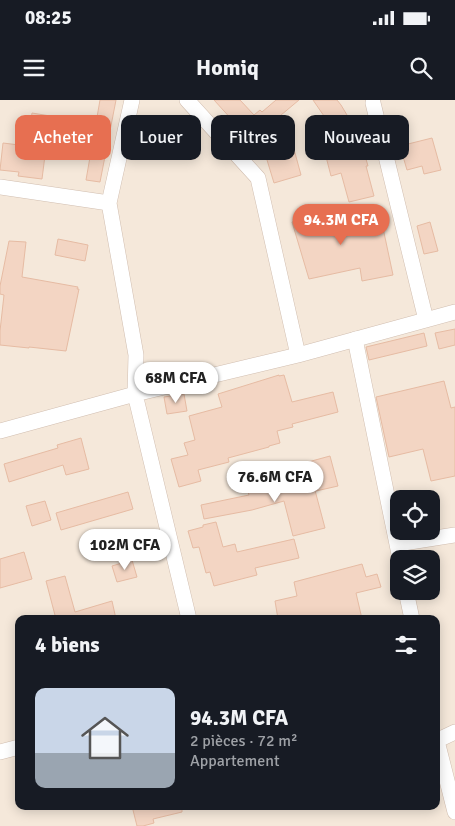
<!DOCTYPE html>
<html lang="fr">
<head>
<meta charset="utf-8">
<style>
  body { margin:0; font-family:Signika,sans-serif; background:#20242c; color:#f1f3f6; height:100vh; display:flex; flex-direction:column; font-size:19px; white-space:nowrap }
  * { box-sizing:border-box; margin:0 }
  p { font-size:16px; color:#9ea1a6 }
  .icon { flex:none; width:28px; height:28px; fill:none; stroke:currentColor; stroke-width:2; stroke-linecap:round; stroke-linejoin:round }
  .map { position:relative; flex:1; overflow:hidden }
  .panel { position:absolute; left:15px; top:515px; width:425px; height:195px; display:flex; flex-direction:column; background:#171b24; border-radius:10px; box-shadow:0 2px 12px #0003 }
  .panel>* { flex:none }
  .top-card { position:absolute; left:15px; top:15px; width:425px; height:45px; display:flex; gap:10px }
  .buttons { position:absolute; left:390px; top:390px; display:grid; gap:10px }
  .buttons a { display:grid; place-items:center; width:50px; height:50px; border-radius:10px; background:#171b24; box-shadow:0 2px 12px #0003; font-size:25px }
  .price { position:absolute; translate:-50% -42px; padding:0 11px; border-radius:18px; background:#fff; color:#222; font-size:16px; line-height:32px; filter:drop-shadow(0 1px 2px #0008) }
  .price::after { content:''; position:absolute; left:50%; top:30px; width:15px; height:11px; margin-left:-8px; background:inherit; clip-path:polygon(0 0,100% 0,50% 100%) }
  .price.on { background:#e76f51; color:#fff }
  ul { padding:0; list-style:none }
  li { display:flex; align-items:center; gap:15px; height:125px; padding:0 20px }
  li+li { border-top:1px solid #363941 }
  li span { display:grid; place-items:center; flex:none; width:140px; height:100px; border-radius:10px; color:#555 }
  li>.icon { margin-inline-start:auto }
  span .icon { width:60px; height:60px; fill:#fffc; stroke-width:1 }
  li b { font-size:21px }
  h2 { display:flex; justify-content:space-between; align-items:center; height:60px; padding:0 20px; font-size:21px }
  .tag { padding:0 18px; border-radius:10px; background:#171b24; box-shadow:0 2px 12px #0003; font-size:18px; line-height:45px }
  .tag.on { background:#e76f51; color:#fff }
  .status { display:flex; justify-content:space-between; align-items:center; height:35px; padding:0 25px; background:#171b24; direction:ltr }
  .status svg { height:14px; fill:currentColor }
  header { display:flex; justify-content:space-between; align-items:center; height:65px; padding:0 20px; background:#171b24; font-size:22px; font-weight:700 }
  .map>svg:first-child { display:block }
  .residential { fill:#f5e8da; fill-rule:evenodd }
  .building { fill:#f3d5c3; stroke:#e6bba3 }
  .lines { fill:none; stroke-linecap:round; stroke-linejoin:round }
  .minor-casing { stroke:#d1beb0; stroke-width:16 }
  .minor { stroke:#fff; stroke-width:15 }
</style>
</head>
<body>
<div class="status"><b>08:25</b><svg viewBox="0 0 49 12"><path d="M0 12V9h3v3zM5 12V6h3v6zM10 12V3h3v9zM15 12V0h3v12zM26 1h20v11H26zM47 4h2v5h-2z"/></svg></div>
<header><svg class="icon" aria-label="menu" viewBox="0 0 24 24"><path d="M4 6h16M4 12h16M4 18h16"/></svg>Homiq<svg class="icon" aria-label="search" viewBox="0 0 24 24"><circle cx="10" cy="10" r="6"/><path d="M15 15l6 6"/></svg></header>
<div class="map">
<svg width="455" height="726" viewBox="0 0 455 726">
  <rect width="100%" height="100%" fill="#fdf6ec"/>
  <!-- residential -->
  <path class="residential" d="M0,0h455v726h-455zM399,399h32v32h-32zM399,459h32v32h-32zM19,519h417v187h-417z"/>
  <!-- building -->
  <path class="building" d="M100,0h16l-16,82 -14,-2z
    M214,0h26l14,15 6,-5 2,2 14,-12h23l-49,41 -16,-19z
    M313,0h24l4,5 18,30 9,31h-2l8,30 -25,6 -8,-29 -10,3 -8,-31 13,-4 -12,-25z
    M32,13l18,3 -8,63 -24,-3 1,-4 -19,-2 3,-27 24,3z
    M432,38l9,32 -17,4 -2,-8 -15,4 -7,-24z
    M292,42l9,33 -27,8 -10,-33z
    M349,106l8,27 26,-5 10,47 -31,6 -2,-13 -51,11 -17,-57z
    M430,122l8,29 -14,3 -7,-28z
    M58,139l30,6 -3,16 -30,-6z
    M9,141l17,1 -4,35 56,10 -1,2h2l-13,62 -37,-4v1l-29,-3v-14l4,-36 -4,-1v-8z
    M455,229v16l-16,4 -4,-16z
    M424,233l3,13 -58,14 -3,-13z
    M279,275v1l5,-1 8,27 41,-10 5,20 -46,12 1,3 -16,4 3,12 -11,3v1l-41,11 1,4 -31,8 3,11 -22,6 -8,-28 17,-4 -4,-12 11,-3 -6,-24 33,-9 -4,-13z
    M444,281l7,27 4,-1v69l-24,5 -8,-32 -34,8 -13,-60z
    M184,294l3,17 -20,3 -3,-17z
    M81,338l8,31 -23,6 -3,-10 -54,17 -5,-18 54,-16 -1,-3z
    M330,356l8,30 -22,5 -8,-29z
    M276,375l3,13 33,-9 13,49 -32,8 -9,-35 -32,9 -48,9 -3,-14 48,-10 -4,-12z
    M128,392l5,17 -72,21 -5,-17z
    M45,401l6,19 -19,6 -6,-20z
    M216,422l7,25 12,-3 2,8 57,-13 5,19 -44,10 2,7 -43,11 -4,-14 -4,1 -7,-26 -6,1 -5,-17 15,-4v-2z
    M24,452l8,27 -32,9v-29z
    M132,460l5,17 -20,5 -5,-16z
    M362,464l4,13 11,-3 4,13 -25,6 6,26h-84l-3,-18 22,-5 -3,-14z
    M65,476l10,36 37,-11 4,18h-60l-10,-38z
    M132,706h50v6l-29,7 1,4 -11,3h-6z"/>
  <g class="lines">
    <defs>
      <path id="minor" d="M132,0l-23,103 27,152 -1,39 54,225
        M187,0l71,78 40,177
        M373,3l53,217
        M0,87l109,16
        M355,239l45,220
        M0,331l135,-37 163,-39 157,-43
        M397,444l58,-9
        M406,491l6,28
        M436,637l19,75
        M436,641l19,-9
        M0,652l19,-5"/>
    </defs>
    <!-- minor casing -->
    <use href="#minor" class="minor-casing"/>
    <!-- minor -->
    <use href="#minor" class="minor"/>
  </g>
</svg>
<div class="buttons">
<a><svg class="icon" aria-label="locate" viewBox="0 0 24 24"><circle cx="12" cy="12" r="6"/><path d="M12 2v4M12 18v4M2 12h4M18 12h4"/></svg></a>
<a><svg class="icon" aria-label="layers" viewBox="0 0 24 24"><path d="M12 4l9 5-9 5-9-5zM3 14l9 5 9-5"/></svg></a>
</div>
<b class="price on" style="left:341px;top:146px">94.3M CFA</b>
<b class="price" style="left:176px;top:304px">68M CFA</b>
<b class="price" style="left:275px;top:403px">76.6M CFA</b>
<b class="price" style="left:125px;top:471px">102M CFA</b>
<div class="top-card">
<a class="tag on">Acheter</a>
<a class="tag">Louer</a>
<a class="tag">Filtres</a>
<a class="tag">Nouveau</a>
</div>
<section class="panel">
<h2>4 biens<svg class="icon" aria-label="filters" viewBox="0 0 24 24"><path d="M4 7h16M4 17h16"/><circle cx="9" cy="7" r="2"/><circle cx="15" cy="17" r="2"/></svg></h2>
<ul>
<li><span style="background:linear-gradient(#c9d6e8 65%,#9aa5b1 0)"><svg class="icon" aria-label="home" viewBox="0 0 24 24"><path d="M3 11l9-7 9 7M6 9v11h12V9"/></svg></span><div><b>94.3M CFA</b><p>2 pièces · 72 m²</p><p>Appartement</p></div></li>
</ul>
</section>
</div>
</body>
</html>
